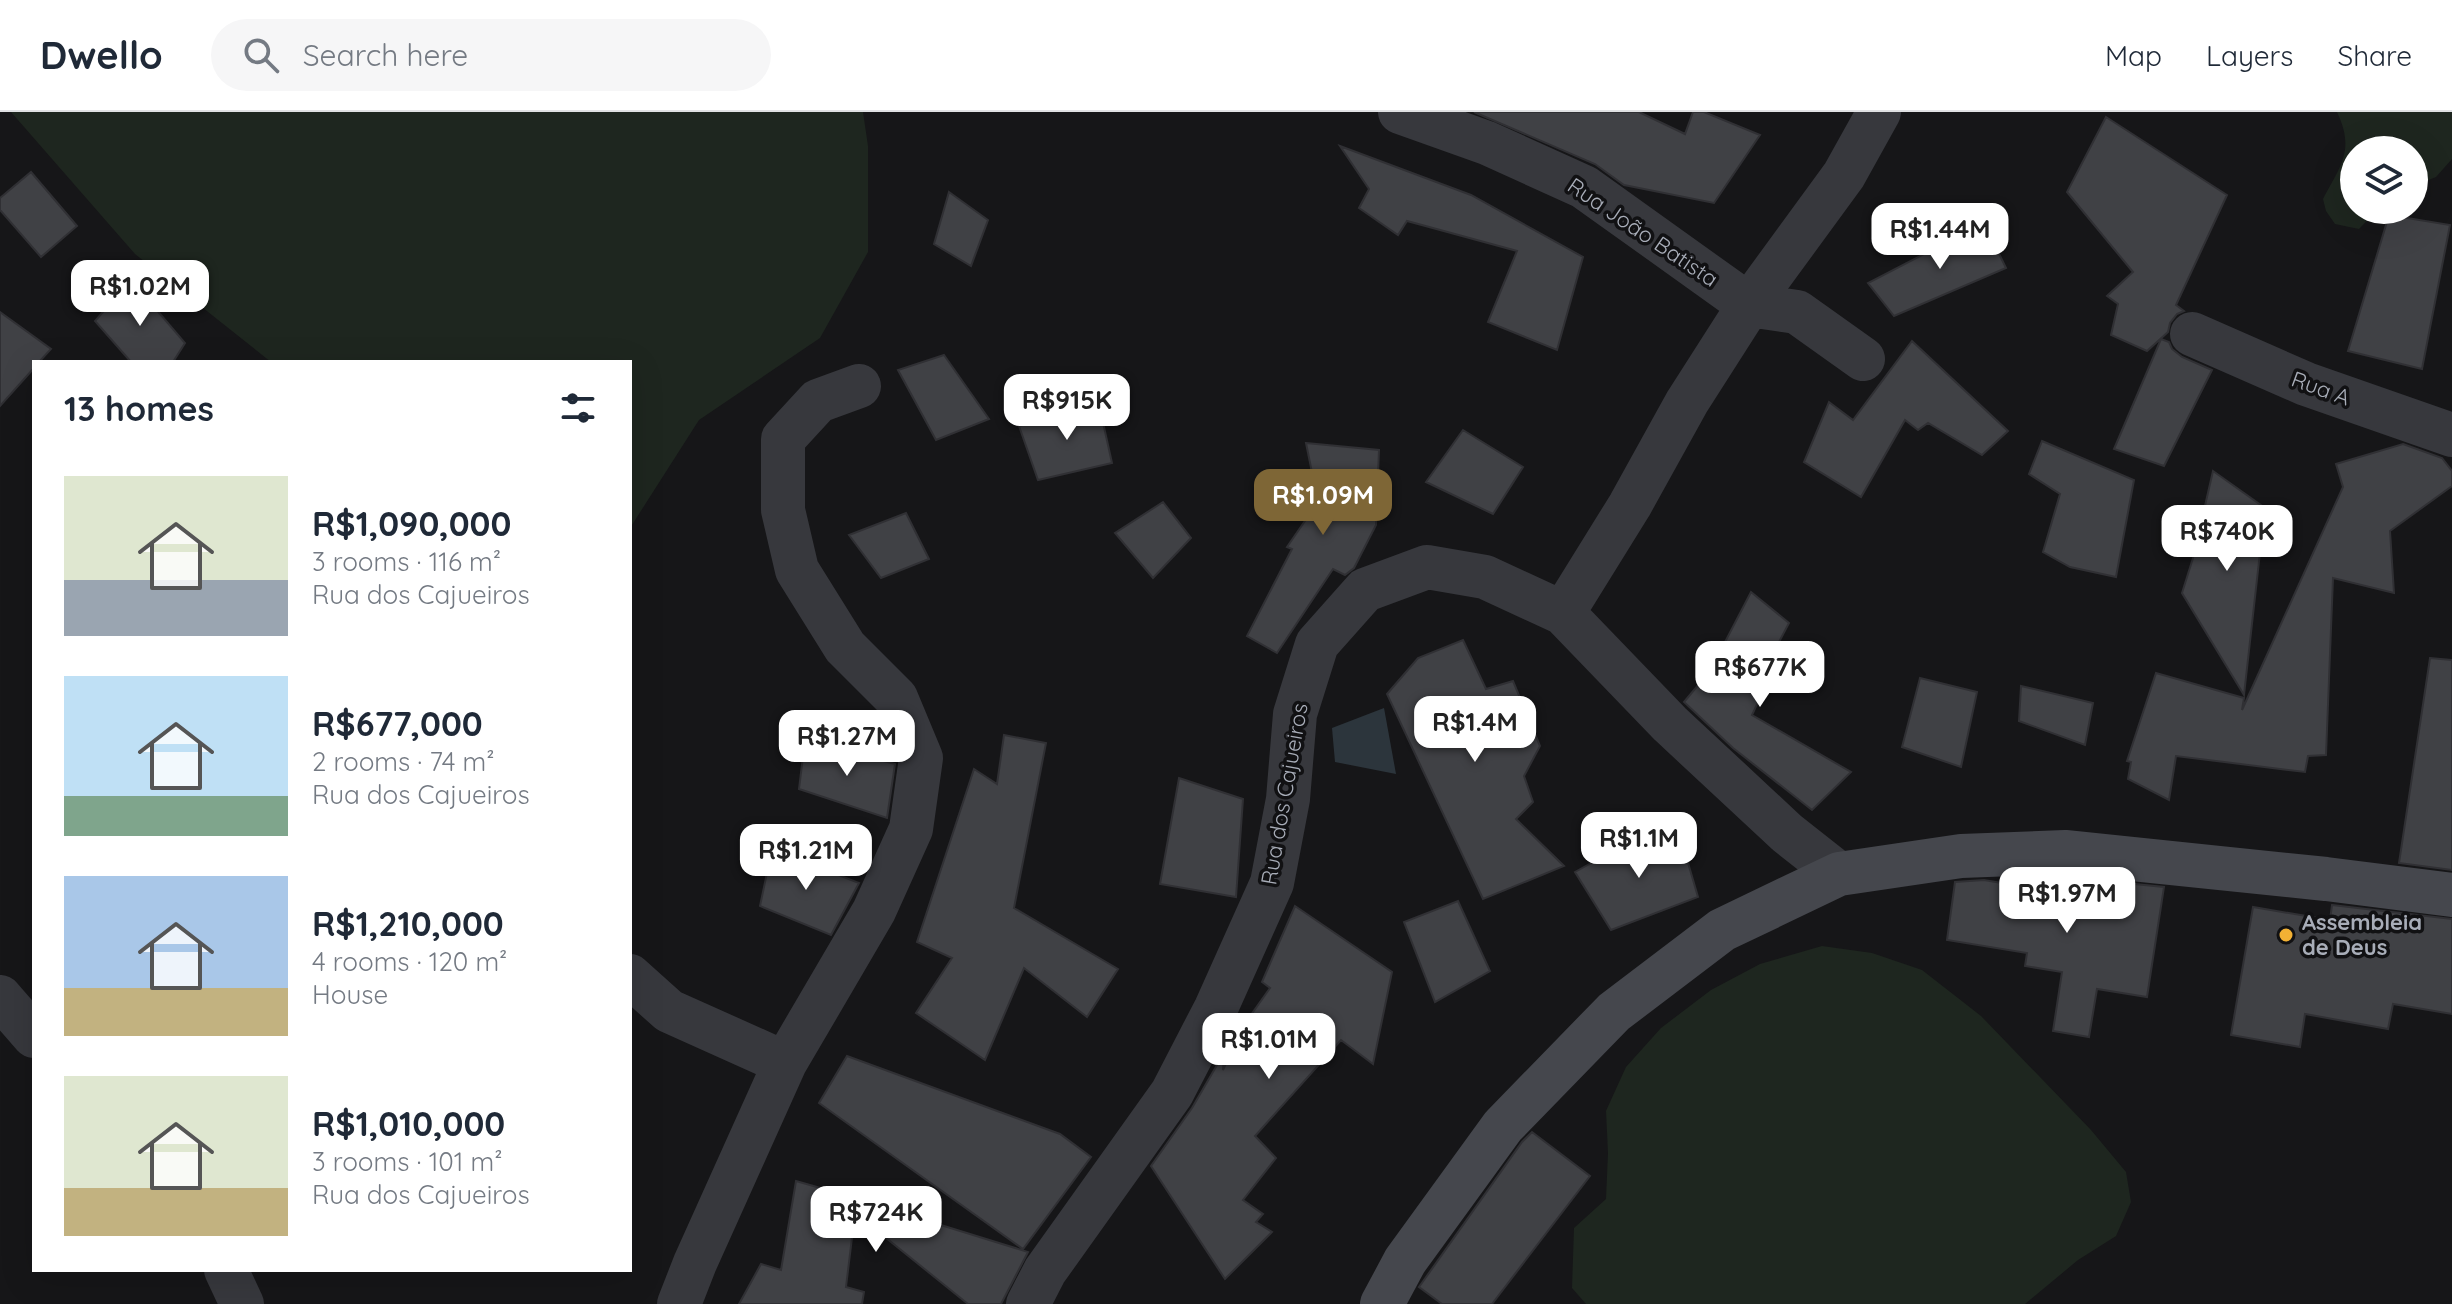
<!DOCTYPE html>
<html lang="en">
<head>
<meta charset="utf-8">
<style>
  body { margin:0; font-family:Quicksand,sans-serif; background:#f6f6f7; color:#1f2937; height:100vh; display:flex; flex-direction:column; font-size:30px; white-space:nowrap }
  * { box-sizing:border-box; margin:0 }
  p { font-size:26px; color:#747a83 }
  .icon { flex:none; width:44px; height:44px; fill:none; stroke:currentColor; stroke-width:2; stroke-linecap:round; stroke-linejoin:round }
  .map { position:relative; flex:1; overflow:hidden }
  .panel { position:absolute; left:32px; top:248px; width:600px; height:912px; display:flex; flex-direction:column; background:#fff; border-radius:0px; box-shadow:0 8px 32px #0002 }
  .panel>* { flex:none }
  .fabs { position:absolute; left:2340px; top:24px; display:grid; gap:16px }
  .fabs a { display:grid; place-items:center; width:88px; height:88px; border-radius:50%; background:#fff; box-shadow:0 8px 32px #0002; font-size:40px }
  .price { position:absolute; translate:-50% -68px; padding:0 18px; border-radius:16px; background:#fff; color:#222; font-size:26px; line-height:52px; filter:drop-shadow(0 2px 4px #0008) }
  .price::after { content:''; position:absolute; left:50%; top:48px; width:24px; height:18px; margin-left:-12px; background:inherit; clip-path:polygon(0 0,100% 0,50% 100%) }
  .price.on { background:#7e6636; color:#fff }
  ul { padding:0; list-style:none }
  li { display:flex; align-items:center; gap:24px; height:200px; padding:0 32px }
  li span { display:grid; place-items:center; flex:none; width:224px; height:160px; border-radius:0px; color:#555 }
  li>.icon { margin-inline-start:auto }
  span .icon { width:96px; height:96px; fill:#fffc; stroke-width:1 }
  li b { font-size:34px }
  h2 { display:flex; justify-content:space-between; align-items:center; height:96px; padding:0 32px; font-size:34px }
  header { display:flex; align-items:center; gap:48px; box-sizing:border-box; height:112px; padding:0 40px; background:#fff; border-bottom:2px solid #e0e1e3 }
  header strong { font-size:38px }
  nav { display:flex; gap:44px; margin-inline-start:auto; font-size:28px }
  .search { width:560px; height:72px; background:#f6f6f7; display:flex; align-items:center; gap:20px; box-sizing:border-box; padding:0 28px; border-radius:44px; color:#747a83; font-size:30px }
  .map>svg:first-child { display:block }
  .green { fill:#1e261f }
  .water { fill:#2c353c }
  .building { fill:#404145; stroke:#303034; stroke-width:2 }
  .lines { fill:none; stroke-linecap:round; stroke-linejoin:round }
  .minor { stroke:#37383d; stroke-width:44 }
  .secondary { stroke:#45474d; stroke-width:44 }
  .poi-dot { fill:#f2b134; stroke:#111113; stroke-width:3 }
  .labels { text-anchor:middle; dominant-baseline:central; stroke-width:7; stroke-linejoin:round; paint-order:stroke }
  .street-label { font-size:22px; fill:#a8adb8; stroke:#111113 }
  .poi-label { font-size:22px; font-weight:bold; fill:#a8adb8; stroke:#111113; text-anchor:start }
</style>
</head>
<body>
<header>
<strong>Dwello</strong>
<div class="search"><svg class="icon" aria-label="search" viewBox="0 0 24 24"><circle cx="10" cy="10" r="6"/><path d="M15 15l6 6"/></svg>Search here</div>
<nav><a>Map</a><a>Layers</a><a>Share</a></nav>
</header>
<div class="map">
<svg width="2452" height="1192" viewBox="0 0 2452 1192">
  <rect width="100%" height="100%" fill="#161618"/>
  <!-- green -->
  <path class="green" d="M11,0h852l5,34v106l-48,86 -121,82 -69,108v-166h-359l-136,-108z
    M2337,0h115v47l-16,18 -22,9v-36h-60v60h23l-18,19 -24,-5 -9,-13 -3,-12c18,-34 32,-49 14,-87z
    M1822,834l50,7 50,17 59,46 110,114 35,42 5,30 -15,34 -38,24 -53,44h-439l-14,-16 2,-60 32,-29 2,-46 -2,-42 20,-44 35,-39 50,-38 49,-26z"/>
  <!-- water -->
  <path class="water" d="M1384,596l12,66 -61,-12 -3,-34z"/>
  <!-- building -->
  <path class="building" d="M1474,0h165l46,22 8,-22h11l56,23 -46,68 -90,-18 -29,-21z
    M2106,5l121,78 -51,110 8,6 -7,3 -7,9 -2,9 -21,19 -36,-16 7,-31 -11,-8 26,-24 -66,-80z
    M1340,34l131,49 112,62 -26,93 -69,-28 29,-71 -110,-30 -9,14 -39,-27 10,-19z
    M31,60l46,54 -36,31 -41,-47v-12z
    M949,80l39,28 -17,46 -37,-22z
    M2389,103l61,10 -28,144 -74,-18z
    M1984,111l22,45 -112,48 -26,-33z
    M131,168l54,63 -12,19h-42l-36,-41z
    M0,200l51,37 -12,13h-5v6l-34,38z
    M2161,227l8,3 3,7 10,8 30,13 -48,96 -50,-17z
    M1912,229l96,90 -26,24 -54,-32 -10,7 -13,-10 -44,77 -57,-35 25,-60 24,18z
    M944,243l45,64 -53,21 -38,-70z
    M1098,288l14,63 -74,17 -19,-54z
    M1463,318l60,37 -30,47 -67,-32z
    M2042,329l92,39 -18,97 -46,-10 -27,-15 17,-58 -31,-20z
    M1306,331l73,7 -3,75 -22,43 -9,7 -12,-6 -56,84 -30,-17 45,-87 -5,-2 31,-45z
    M2403,332l39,14 10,13v15l-62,45 4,62 -61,-15 -7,177 -18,1 -3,16 -129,-16 -7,44 -41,-21 3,-17 -4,-1 29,-88 88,25 -2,12 101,-223 -7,-23z
    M2213,359l52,37 -21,187 -62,-102 11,-35z
    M1163,390l28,36 -38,40 -38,-45z
    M906,401l23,46 -48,19 -32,-43z
    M1751,480l38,31 -37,70 8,5 -8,17 99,57 -39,38 -79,-62 -49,-46 26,-31z
    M1463,528l23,49 27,-8 27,65 -16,30 9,26 -17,17 48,47 -81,33 -96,-205 31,-36z
    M2430,546l22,2v210l-53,-7z
    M1920,566l57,14 -16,75 -59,-20z
    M2021,574l72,17 -8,42 -66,-24z
    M1004,623l42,8 -32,165 104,61 -31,48 -63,-49 -39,92 -69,-47 36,-55 -35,-16 57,-173 23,15z
    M805,628l90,24 -8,54 -88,-29z
    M1179,666l64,21 -7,98 -76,-13z
    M1679,720l19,65 -87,33 -36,-58 65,-36 10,9z
    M772,737l87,34 -28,52 -71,-29z
    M2064,765l100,10 -17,110 -50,-8 -8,48 -36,-6 9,-59 -37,-6 2,-13 -80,-13 8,-58 29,-2 30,5 1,-6z
    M1458,789l32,70 -55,31 -31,-80z
    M2332,793l120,14v95l-59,-10 -5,25 -83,-15 -5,33 -69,-12 22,-128 77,13z
    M1295,794l97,66 -19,92 -32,-24 -86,96 21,22 -33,42 20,14 -7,8 16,10 -47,47 -74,-113 41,-58 32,-55 -1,17 18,-41 29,-41 -8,-6z
    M847,944l213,78 31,23 -68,92 -204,-146z
    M1532,1020l58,44 -98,128h-50l-23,-17 103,-145z
    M796,1069l35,10 197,61 -27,52h-33l-113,-91 -9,74 18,5 -2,12h-123l22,-40 20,6z"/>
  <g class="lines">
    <!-- minor -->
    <path class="minor" d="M1400,0l87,31 97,44 165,118 48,7 66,47
      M2192,222l114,50 146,51
      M1563,501l67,-108 57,-103 62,-97 95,-130 35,-63
      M630,864l39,35 116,52
      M0,885l34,39
      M226,1158l16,34
      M679,1192l16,-41 90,-200 89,-152 37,-82 10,-71 -25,-60 -51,-51 -48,-77 -14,-60v-71l35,-38 41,-15
      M1028,1192l17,-33 127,-178 44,-85 56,-125 16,-84 7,-85 22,-70 48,-54 62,-23 58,10 78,36 107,111 117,109 52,41"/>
    <!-- secondary -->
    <path class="secondary" d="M1382,1192l23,-43 98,-135 111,-114 108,-82 117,-56 122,-18 104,-4 261,27 126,16"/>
  </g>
  <!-- markers -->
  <circle class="poi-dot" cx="2286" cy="823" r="8"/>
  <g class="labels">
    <!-- street labels -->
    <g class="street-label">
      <text transform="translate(1643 120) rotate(34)">Rua João Batista</text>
      <text transform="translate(2321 276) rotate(20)">Rua A</text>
      <text transform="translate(1284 682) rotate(-80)">Rua dos Cajueiros</text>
    </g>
    <!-- poi labels -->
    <g class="poi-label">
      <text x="2302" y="810">Assembleia<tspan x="2302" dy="25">de Deus</tspan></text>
    </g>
  </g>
</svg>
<div class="fabs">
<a><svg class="icon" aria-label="layers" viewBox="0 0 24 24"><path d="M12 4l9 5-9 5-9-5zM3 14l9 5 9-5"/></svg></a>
</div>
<b class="price" style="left:1940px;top:159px">R$1.44M</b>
<b class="price" style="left:140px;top:216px">R$1.02M</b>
<b class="price" style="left:1067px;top:330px">R$915K</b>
<b class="price on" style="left:1323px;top:425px">R$1.09M</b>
<b class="price" style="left:2227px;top:461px">R$740K</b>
<b class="price" style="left:1760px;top:597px">R$677K</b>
<b class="price" style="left:1475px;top:652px">R$1.4M</b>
<b class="price" style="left:847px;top:666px">R$1.27M</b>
<b class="price" style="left:1639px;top:768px">R$1.1M</b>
<b class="price" style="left:806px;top:780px">R$1.21M</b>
<b class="price" style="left:2067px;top:823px">R$1.97M</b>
<b class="price" style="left:1269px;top:969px">R$1.01M</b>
<b class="price" style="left:876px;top:1142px">R$724K</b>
<section class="panel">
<h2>13 homes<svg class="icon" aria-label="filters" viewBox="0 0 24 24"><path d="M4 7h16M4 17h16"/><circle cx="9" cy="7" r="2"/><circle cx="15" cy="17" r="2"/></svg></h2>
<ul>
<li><span style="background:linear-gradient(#dfe7d0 65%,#9aa5b1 0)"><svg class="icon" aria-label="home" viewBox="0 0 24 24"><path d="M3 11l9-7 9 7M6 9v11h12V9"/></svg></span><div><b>R$1,090,000</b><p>3 rooms · 116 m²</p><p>Rua dos Cajueiros</p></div></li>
<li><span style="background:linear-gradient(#bfe0f5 75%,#7fa58c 0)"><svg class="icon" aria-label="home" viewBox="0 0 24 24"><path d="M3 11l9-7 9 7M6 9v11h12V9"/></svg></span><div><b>R$677,000</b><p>2 rooms · 74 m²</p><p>Rua dos Cajueiros</p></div></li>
<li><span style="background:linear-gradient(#a9c7e8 70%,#c2b280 0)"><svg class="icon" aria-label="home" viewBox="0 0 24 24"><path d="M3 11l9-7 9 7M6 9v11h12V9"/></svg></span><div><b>R$1,210,000</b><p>4 rooms · 120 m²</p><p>House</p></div></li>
<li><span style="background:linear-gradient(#dfe7d0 70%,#c2b280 0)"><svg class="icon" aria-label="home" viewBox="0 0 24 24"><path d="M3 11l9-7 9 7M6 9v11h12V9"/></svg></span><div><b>R$1,010,000</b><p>3 rooms · 101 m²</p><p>Rua dos Cajueiros</p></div></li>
</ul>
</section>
</div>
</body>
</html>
